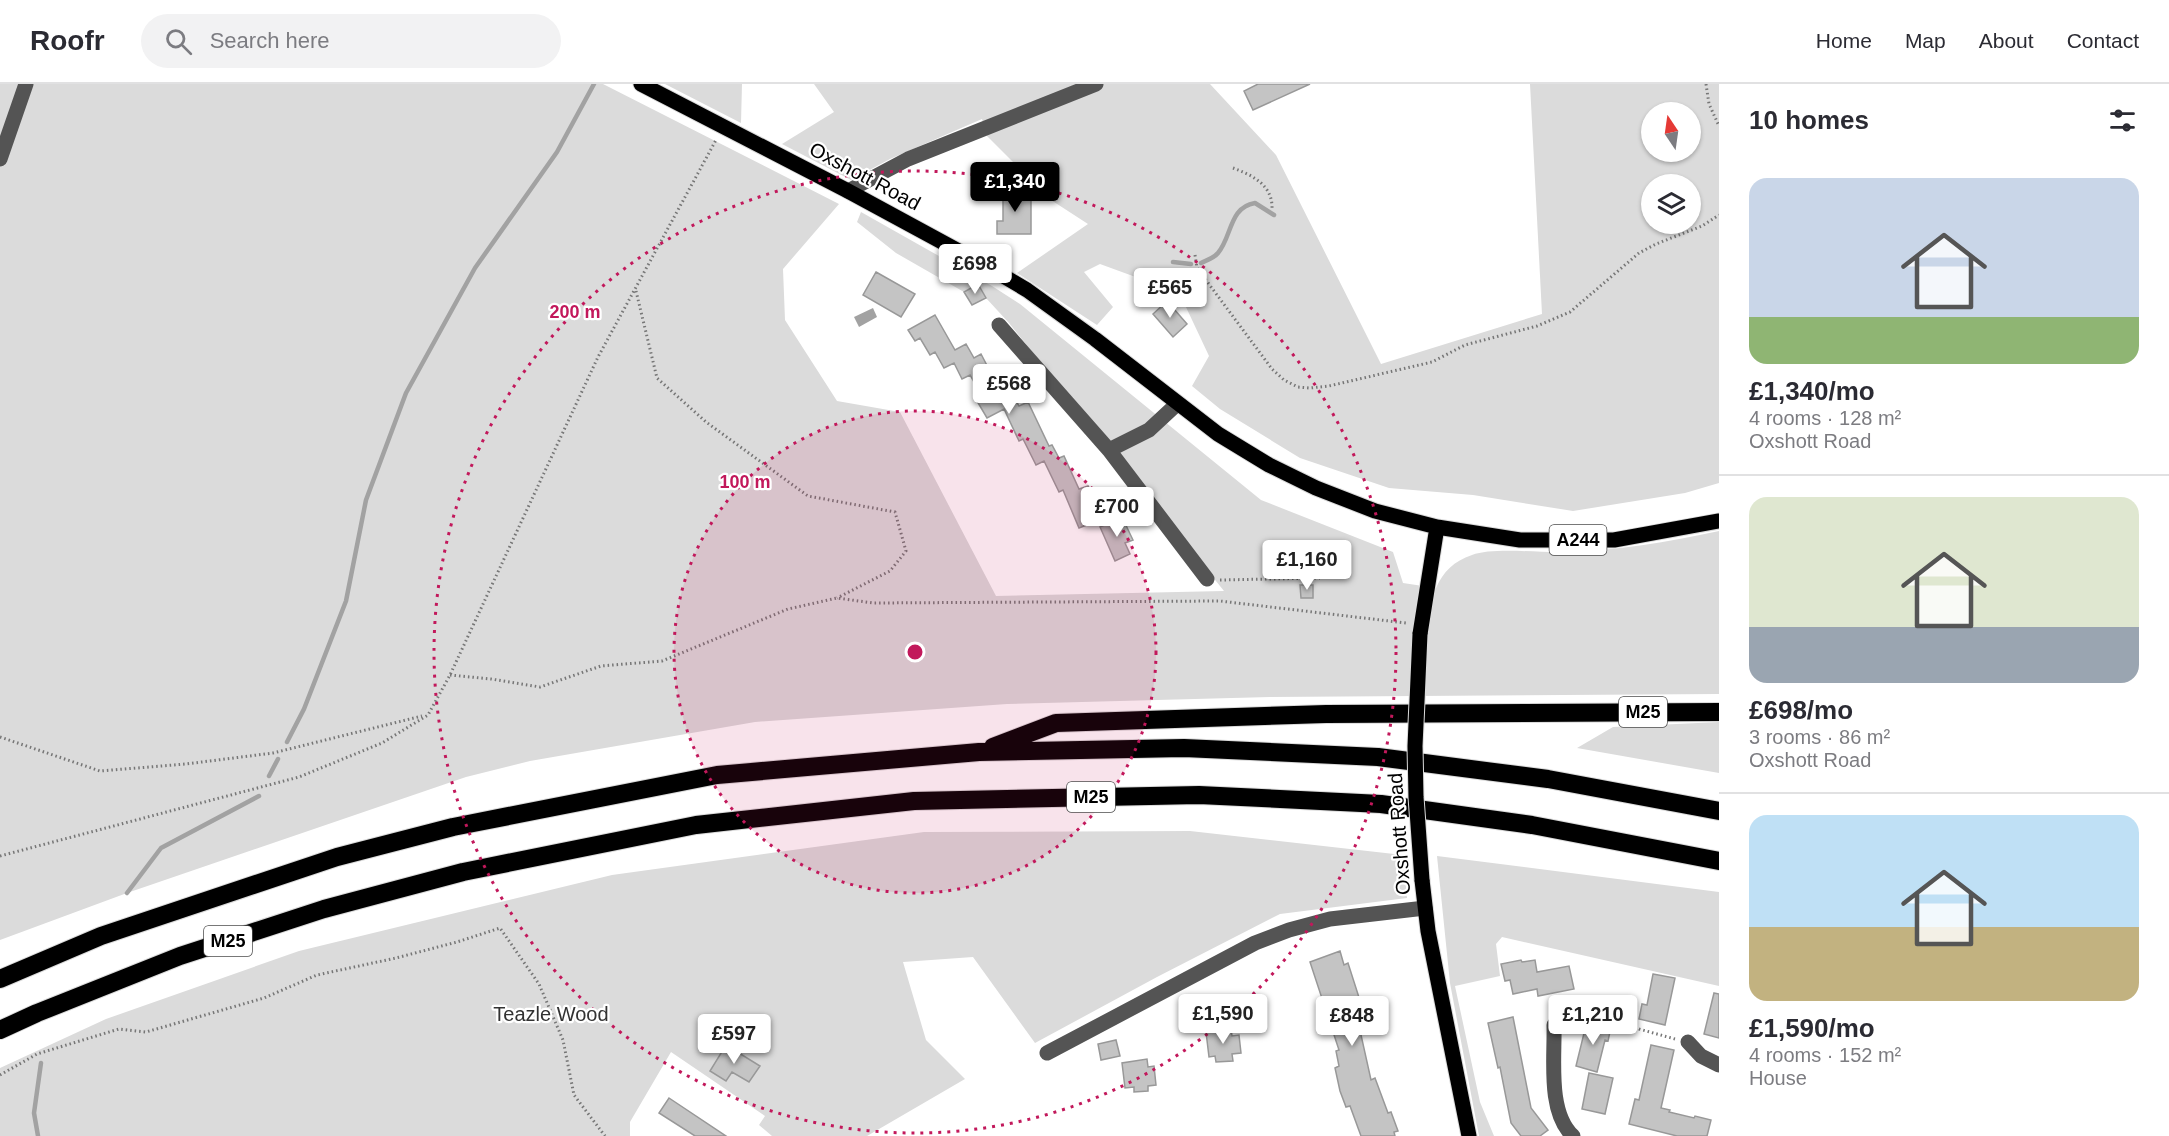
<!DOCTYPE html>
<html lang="en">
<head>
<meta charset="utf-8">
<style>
  body { margin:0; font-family:Helvetica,sans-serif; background:#f2f2f3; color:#2b2b33; height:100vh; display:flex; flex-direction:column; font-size:22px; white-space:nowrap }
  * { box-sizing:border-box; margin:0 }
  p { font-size:20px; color:#7c7c81 }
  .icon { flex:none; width:33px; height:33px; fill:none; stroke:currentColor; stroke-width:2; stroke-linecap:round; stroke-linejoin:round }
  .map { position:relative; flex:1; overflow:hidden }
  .sheet { display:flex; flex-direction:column; background:#fff; width:450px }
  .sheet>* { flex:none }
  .needle { width:39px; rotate:347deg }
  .tools { position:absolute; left:1641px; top:18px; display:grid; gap:12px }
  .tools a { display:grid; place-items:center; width:60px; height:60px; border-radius:50%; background:#fff; box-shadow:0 2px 4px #0004; font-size:30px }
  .price { position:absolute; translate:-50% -51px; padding:0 14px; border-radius:6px; background:#fff; color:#222; font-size:20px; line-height:39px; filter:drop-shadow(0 2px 3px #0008) }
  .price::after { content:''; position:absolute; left:50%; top:36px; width:18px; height:14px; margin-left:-9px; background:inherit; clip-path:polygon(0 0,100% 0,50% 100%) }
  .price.active { background:#000; color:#fff }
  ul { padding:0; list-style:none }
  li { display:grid; align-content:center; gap:12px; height:318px; padding:0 30px }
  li+li { border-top:2px solid #e1e1e2 }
  li span { display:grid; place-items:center; height:186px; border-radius:18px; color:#555 }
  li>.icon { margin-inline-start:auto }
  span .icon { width:108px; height:108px; fill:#fffc; stroke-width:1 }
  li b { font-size:26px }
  h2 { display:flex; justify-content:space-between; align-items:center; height:72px; padding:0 30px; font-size:26px }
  header { display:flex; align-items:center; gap:36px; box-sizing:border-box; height:84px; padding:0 30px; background:#fff; border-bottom:2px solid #e1e1e2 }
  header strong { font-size:28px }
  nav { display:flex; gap:33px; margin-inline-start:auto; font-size:21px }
  .search { width:420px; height:54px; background:#f2f2f3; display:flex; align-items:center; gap:15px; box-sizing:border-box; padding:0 21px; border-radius:33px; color:#7c7c81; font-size:22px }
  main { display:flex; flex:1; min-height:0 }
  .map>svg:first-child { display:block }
  .green { fill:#dbdbdb; fill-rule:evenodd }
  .water { fill:#a2a2a2 }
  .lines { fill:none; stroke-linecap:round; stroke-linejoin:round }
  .stream { stroke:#a2a2a2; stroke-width:4.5 }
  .building { fill:#c4c4c4; stroke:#989898; stroke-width:1.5 }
  .major-casing { stroke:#dbdbdb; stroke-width:17 }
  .highway-casing { stroke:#dbdbdb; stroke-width:20 }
  .path { stroke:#767676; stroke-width:3; stroke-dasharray:1.5 3; stroke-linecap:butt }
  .minor { stroke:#545454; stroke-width:15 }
  .major { stroke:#000; stroke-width:15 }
  .highway { stroke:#000; stroke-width:18 }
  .major-bridge-casing { stroke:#dbdbdb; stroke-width:17; stroke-linecap:butt }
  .major-bridge { stroke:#000; stroke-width:15 }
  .ring { fill:none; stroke:#c2185b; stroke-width:3; stroke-dasharray:3 6 }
  .labels { text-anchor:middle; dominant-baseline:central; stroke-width:4.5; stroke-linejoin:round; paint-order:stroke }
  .shield { fill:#fff; stroke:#4c4c4c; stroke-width:1.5 }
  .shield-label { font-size:18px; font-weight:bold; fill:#000 }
  .street-label { font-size:20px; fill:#000; stroke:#fff }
  .park-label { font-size:20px; fill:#323232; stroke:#fff }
  .centre { fill:#c2185b; stroke:#fff; stroke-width:3 }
  .ring-label { font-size:18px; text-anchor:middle; font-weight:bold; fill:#c2185b; stroke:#fff; stroke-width:4.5; stroke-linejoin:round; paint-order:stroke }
</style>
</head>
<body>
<header>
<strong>Roofr</strong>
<div class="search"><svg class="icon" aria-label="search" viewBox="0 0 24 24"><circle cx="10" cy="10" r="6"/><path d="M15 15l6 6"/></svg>Search here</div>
<nav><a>Home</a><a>Map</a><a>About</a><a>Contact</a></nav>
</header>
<main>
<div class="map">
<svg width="1719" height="1052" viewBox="0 0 1719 1052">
  <rect width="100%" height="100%" fill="#fff"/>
  <!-- green -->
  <path class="green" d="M0,0h603l236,120 -56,65 2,51 52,81 63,11 96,184 228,-5 -215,-268 -23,-25 -8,-14 -14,8 -68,-39 -39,-31 4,-10 131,74 28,18 241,196 132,52 10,31 33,5c7,-16 18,-27 36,-33 21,-8 67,-2 92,-3 52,-1 104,-10 155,-21v163l-449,3 -263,7 -252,18 -225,39 -64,16 -339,116 -127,47z
    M665,0h77l-1,39z
    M814,0h396l66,71 105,209 161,-50 -12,-230h189v399l-34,10 -112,18 -100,-16 -84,-7 -89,-30 -80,-49 -28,-23 17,-30 -24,-51 -44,-26 -41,-15 -16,8 29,35 -16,18 -80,-52 71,-49 -37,-24 -64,-64 -5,-17 -92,40 -39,21 -69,-36 52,-32zM1652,28h38v40h-38zM1652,100h38v40h-38z
    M1719,638v51l-142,-25 36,-21z
    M1190,747l213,24 4,43 -127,16 -123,63 -122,66 -62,-86 -70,5 23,78 39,39 -98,57h-95l-13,-11 6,-9 -94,-64 -41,70v14h-630v-68l106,-49 193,-68 313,-76 312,-43z
    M1437,772l282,36v94l-217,-49 -6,7 4,32 -45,10 25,116 14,34h-15l-29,-153z"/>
  <!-- water -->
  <path class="water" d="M873,224l4,9 -18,10 -5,-10z"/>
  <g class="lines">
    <!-- stream -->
    <path class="stream" d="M1173,178l18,2
      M1201,179c6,-3 13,-5 17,-10 14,-16 11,-46 37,-50l19,12
      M287,658l17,-33 42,-108 20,-101 40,-107 69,-125 82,-116 37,-68
      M269,692l9,-17
      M127,809l34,-45 98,-52
      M38,1052l-4,-23 7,-50"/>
  </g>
  <!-- building -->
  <path class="building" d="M1258,0h52l-57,26 -9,-19z
    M1003,103h20v10l8,1v36h-34v-13h6z
    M876,188l39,22 -14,23 -38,-22z
    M978,200l8,14 -14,7 -8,-13z
    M1167,217l20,23 -14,13 -20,-23z
    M935,231l20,35 11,-6 8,14 7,-4 11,21 8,-4 19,35 9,-4 21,44 3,-1 7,13 5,-2 15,33 9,-3 14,33 -23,9 -16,-38 -4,2 -15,-31 -8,4 -13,-26 -4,2 -15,-32 -17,9 -10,-17 6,-3 -13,-23 -8,4 -8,-16 -10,5 -9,-16 -5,3 -10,-17 -5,3 -7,-11z
    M1122,433l11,23 -8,3 5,11 -15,7 -15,-34z
    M1300,501h13v13h-12z
    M1340,867l4,14 4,-2 15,47 -4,1 5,13 -5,2 12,54 4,-2 13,35 3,-1 7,19 -4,1 1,4h-34l-11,-30 -4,1 -6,-16 -5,-23 4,-2 -3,-15 3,-1 -29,-88z
    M1521,876l1,2 13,-2 2,12 32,-6 5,23 -36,7 -1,-7 -24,5 -3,-14 -5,1 -4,-17z
    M1653,890l22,4 -10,47 -26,-6 3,-15 5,1z
    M1714,909l5,1v44l-15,-4z
    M1199,924l4,15 -16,4 -4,-15z
    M1513,933l18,91 17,22 -8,6h-19l-10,-13 -11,-56 -2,1 -10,-45z
    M1587,937l24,6 -3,14 -3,-1 -8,32 -21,-6z
    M1231,945l1,7 7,-1 2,18 -9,1 1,7 -17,1 -1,-6 -6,1 -3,-25z
    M1116,956l4,16 -19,4 -3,-16z
    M726,961l34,21 -11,16 -17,-10 -6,9 -16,-10z
    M1651,961l23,5 -13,58 9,2 -1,2 25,6 1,-2 16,4 -4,16h-30l-48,-12 6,-25 4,1z
    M1147,975l1,8 6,-1 2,19 -8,1v5l-14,1v-5l-9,1 -3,-25z
    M1589,989l24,5 -8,36 -23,-5z
    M669,1014l57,38h-31l-36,-23z"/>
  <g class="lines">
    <defs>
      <path id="major" d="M641,0l207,107 142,77 37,22 68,49 123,95 51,31 47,23 59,23 62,16 83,13h94l105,-19
        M1420,550l17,-107
        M1422,796l6,51 41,205"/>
      <path id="highway" d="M993,663l63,-24 270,-9 393,-2
        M0,895l101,-43 236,-79 116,-30 264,-52 262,-23 205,-4 194,9 170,22 171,32
        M0,946l37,-17 143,-57 144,-47 139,-37 233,-47 218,-24 285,-6 182,9 151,21 187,36"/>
    </defs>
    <!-- major casing -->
    <use href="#major" class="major-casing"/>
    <!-- highway casing -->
    <use href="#highway" class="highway-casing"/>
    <!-- path -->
    <path class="path" d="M1706,0l3,20 10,22
      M1233,84c19,7 40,17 39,41
      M1195,171l2,13 75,101 12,11 14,7 12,1 19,-2 103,-24 33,-17 72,-19 33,-14 69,-59 17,-9 46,-18 17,-11
      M636,207l21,87 49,44 102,74 87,16 11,39 -16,20 -53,27
      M1220,496l100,-2
      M450,591l41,4 49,8 61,-21 61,-5 126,-52 49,-11 36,5 347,-2 186,22
      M0,653l100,34 86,-7 87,-11 149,-37
      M0,772l299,-79 83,-34 46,-28 22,-40 148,-318 118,-217
      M1580,926l17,1 19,5 23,13 36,10
      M0,991l37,-21 82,-25 27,3 118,-34 53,-23 79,-17 61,-16 43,-14 39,56 24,56 11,55 31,41"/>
    <!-- minor -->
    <path class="minor" d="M0,75l26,-75
      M848,107l60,-32 188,-75
      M999,241l110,125 98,129
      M1109,366l40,-20 28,-26
      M1554,941c1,32 -7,87 19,111
      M1688,958l13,14 18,9
      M1047,969l208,-110 34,-13 41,-11 95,-11"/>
    <!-- major -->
    <use href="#major" class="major"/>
    <!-- highway -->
    <use href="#highway" class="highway"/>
    <defs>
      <path id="major-bridge" d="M1420,550l-5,112 1,51 6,83"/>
    </defs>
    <!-- major-bridge casing -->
    <use href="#major-bridge" class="major-bridge-casing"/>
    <!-- major-bridge -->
    <use href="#major-bridge" class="major-bridge"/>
  </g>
  <!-- distance rings -->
  <circle cx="915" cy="568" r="241" fill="#c2185b" fill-opacity=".12"/>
  <g class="ring">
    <circle cx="915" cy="568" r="241"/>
    <circle cx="915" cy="568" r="481"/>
  </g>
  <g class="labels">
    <!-- shield labels -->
    <g class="shield">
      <rect x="1549.5" y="441" width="57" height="30" rx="4.5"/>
      <rect x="1619" y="613" width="48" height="30" rx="4.5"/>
      <rect x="1067" y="698" width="48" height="30" rx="4.5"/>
      <rect x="204" y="842" width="48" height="30" rx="4.5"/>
    </g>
    <g class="shield-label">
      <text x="1578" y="456">A244</text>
      <text x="1643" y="628">M25</text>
      <text x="1091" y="713">M25</text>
      <text x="228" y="857">M25</text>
    </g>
    <!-- street labels -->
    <g class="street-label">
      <text transform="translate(865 92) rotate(28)">Oxshott Road</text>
      <text transform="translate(1399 750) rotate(-94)">Oxshott Road</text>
    </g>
    <!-- park labels -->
    <g class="park-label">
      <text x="551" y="930">Teazle Wood</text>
    </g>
  </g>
  <circle cx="915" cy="568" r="9" class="centre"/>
  <g class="ring-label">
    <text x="575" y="234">200 m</text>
    <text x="745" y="404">100 m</text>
  </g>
</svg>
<div class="tools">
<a><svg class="needle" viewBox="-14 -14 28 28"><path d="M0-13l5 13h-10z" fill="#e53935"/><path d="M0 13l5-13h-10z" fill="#7c7c81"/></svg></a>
<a><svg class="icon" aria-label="layers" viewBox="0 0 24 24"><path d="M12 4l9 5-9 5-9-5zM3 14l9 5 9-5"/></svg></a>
</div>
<b class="price active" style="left:1015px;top:129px">£1,340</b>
<b class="price" style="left:975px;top:211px">£698</b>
<b class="price" style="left:1170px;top:235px">£565</b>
<b class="price" style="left:1009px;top:331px">£568</b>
<b class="price" style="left:1117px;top:454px">£700</b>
<b class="price" style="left:1307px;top:507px">£1,160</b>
<b class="price" style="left:1223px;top:961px">£1,590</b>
<b class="price" style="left:1593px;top:962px">£1,210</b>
<b class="price" style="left:1352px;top:963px">£848</b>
<b class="price" style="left:734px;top:981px">£597</b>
</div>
<section class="sheet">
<h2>10 homes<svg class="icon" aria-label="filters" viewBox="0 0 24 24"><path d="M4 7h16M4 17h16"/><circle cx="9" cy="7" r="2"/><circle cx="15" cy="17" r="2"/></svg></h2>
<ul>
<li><span style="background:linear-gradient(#c9d6e8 75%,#8fb573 0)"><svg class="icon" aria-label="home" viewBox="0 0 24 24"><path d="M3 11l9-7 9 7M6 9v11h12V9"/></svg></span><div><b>£1,340/mo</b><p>4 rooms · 128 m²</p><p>Oxshott Road</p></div></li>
<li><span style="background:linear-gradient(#dfe7d0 70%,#9aa5b1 0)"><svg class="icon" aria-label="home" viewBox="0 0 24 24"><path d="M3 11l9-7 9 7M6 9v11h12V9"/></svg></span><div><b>£698/mo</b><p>3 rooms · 86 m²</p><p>Oxshott Road</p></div></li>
<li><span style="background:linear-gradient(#bfe0f5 60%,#c2b280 0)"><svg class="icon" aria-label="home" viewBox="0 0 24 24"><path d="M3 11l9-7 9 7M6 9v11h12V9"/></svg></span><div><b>£1,590/mo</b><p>4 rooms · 152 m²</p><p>House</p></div></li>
</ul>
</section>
</main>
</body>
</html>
